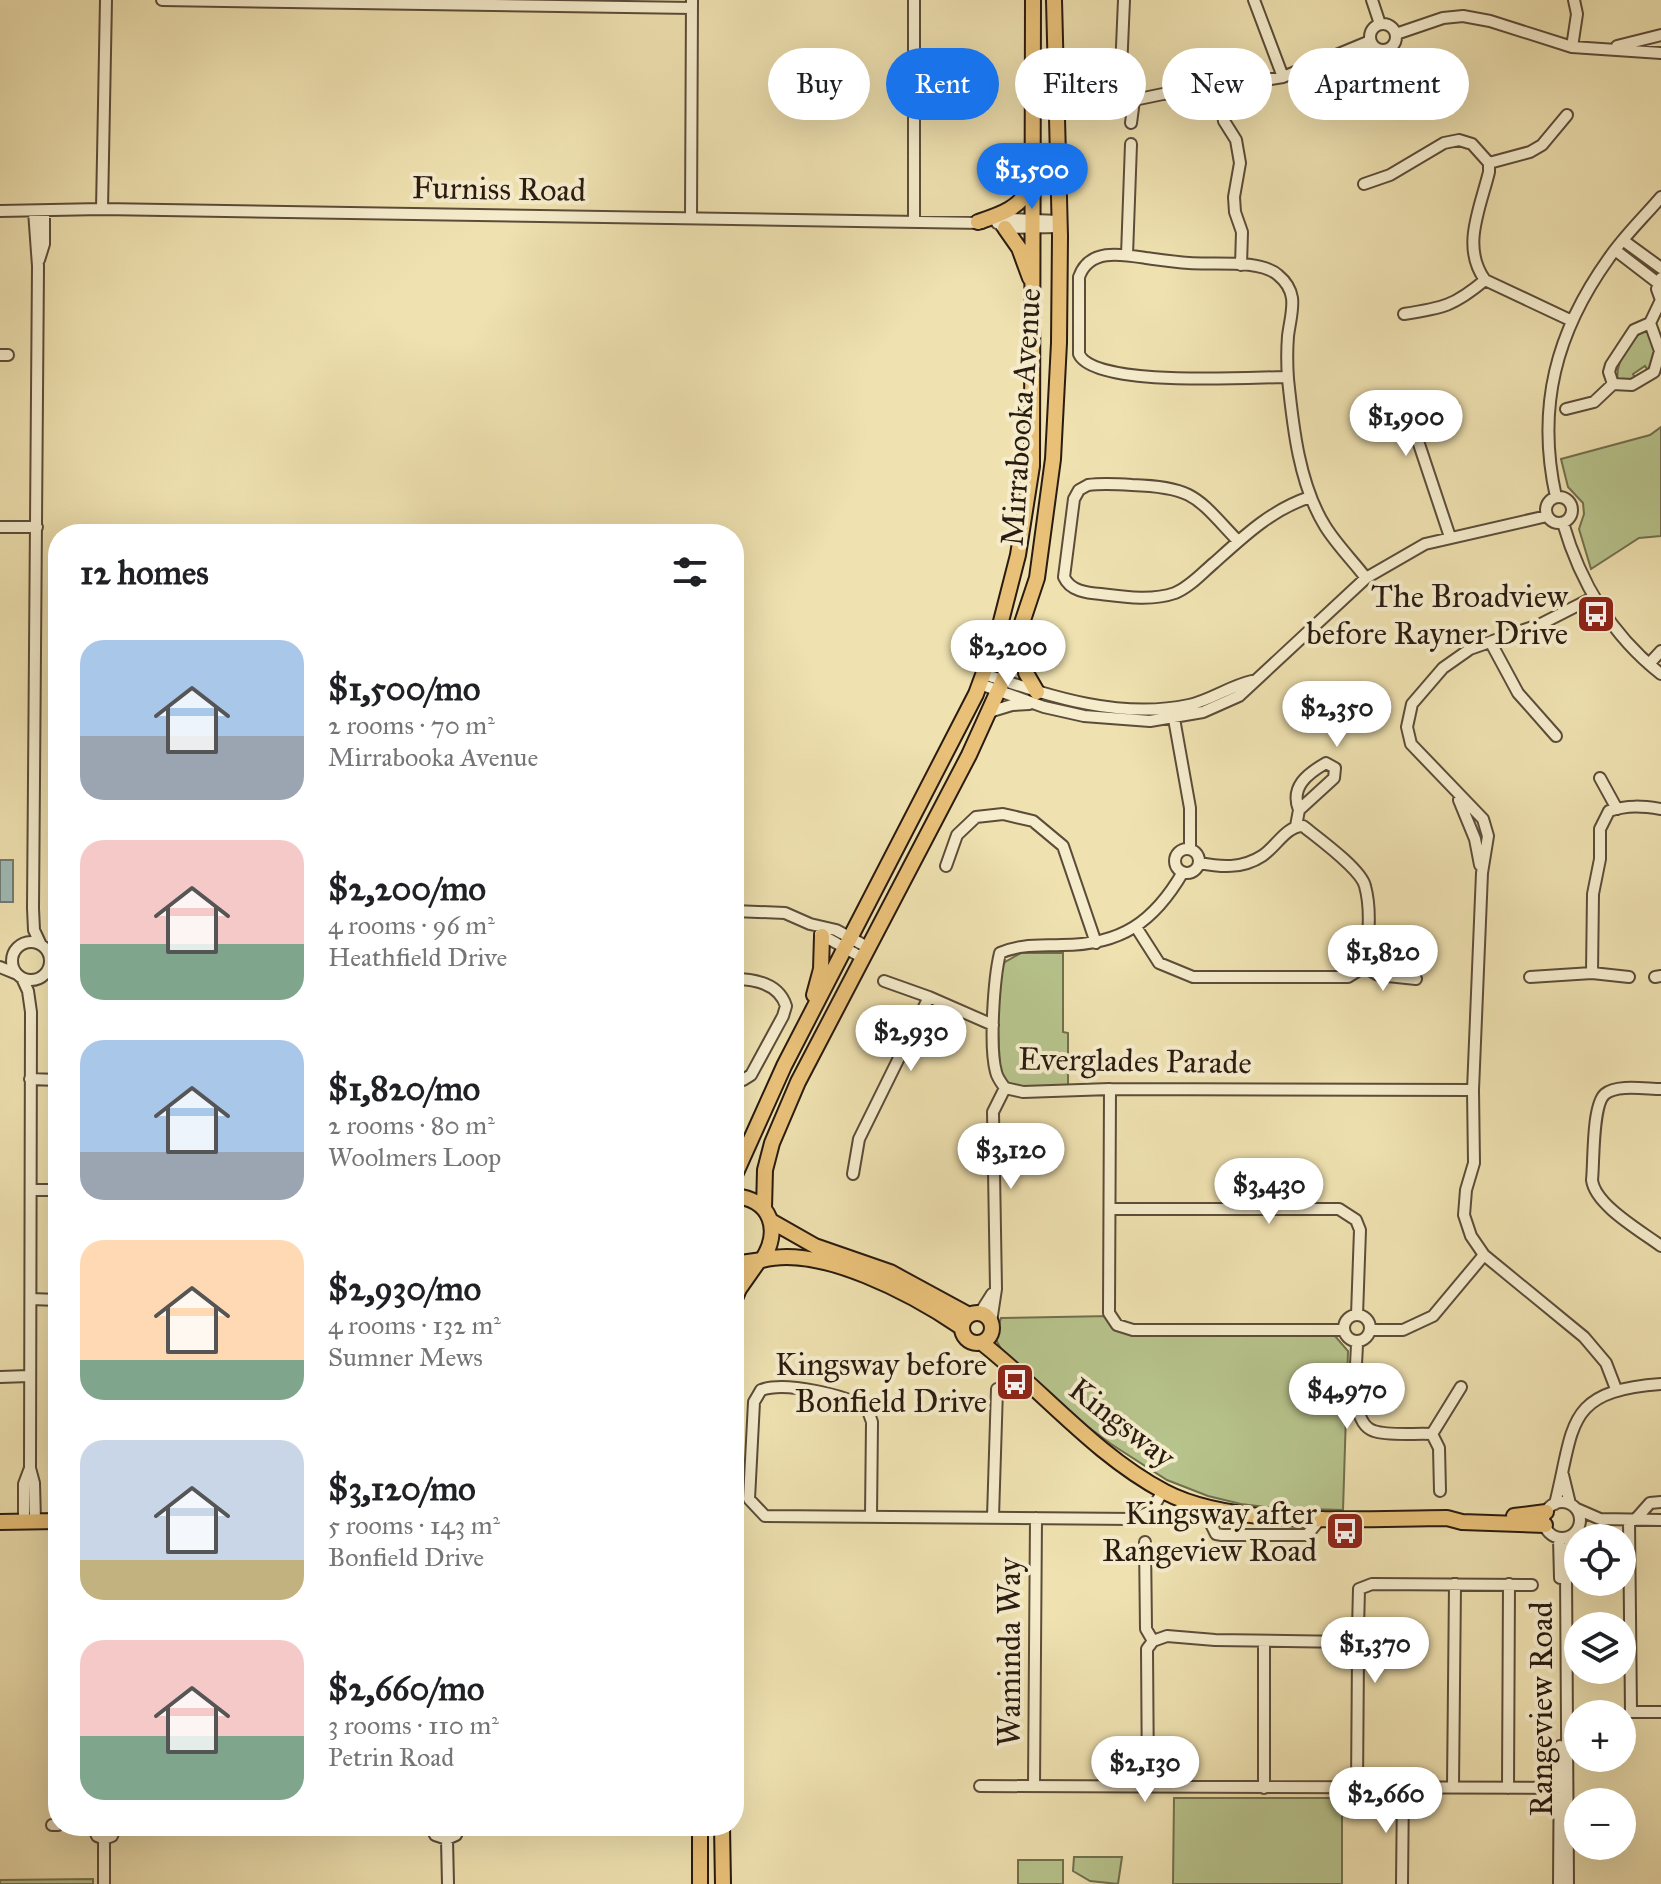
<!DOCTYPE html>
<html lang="en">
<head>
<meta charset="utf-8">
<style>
  body { margin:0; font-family:"IM FELL Great Primer",serif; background:#f6f6f6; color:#202124; height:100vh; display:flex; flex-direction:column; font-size:30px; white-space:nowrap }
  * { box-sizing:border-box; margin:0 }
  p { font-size:26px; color:#757577 }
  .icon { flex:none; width:44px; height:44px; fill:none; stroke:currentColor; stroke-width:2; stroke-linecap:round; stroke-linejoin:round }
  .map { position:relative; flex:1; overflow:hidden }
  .sheet { position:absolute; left:48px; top:524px; width:696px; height:1312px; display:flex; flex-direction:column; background:#fff; border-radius:32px; box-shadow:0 8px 32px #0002 }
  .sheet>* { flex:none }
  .banner { position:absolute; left:768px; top:48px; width:760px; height:72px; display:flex; gap:16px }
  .fabs { position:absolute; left:1564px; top:1524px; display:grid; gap:16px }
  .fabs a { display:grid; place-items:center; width:72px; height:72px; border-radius:50%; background:#fff; box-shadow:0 8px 32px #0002; font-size:40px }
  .price { position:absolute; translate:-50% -68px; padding:0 18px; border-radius:28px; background:#fff; color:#222; font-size:26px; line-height:52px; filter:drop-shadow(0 2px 4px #0008) }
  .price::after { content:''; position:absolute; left:50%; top:48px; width:24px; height:18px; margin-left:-12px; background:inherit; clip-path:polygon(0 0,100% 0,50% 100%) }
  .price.current { background:#1a73e8; color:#fff }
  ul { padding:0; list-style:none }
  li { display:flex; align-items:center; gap:24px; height:200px; padding:0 32px }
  li span { display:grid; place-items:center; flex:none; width:224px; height:160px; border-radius:24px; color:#555 }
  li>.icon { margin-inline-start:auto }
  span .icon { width:96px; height:96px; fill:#fffc; stroke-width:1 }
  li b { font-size:34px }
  h2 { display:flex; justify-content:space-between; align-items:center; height:96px; padding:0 32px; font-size:34px }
  .pill { padding:0 28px; border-radius:36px; background:#fff; box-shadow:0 8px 32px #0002; font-size:28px; line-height:72px }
  .pill.current { background:#1a73e8; color:#fff }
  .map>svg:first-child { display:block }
  .green { fill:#b7c38c; stroke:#706f4e; stroke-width:2 }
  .water { fill:#9fbbb7; stroke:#707b75; stroke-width:2 }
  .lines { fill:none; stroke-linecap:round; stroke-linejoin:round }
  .minor-casing { stroke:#5b4c39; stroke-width:14 }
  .major-casing { stroke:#2a1b11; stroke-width:18 }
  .minor { stroke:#f5eccc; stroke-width:10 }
  .major { stroke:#e8c078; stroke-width:14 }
  .labels { text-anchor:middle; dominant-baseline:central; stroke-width:8; stroke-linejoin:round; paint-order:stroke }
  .street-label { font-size:32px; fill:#2a1b11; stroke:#f5eccc }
  .poi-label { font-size:32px; fill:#2a1b11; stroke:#f5eccc; text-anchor:end }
</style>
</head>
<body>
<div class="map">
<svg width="1661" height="1884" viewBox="0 0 1661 1884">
  <rect width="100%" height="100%" fill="#efe1b0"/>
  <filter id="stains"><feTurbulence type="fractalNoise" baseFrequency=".0025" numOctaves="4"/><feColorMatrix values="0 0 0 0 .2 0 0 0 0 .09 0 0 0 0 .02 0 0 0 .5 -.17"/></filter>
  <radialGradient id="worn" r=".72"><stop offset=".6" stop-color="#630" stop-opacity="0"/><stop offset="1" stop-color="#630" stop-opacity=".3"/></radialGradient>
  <!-- green -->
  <path class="green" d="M1650,328l8,23 -9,21 -4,-6 -12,8 3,6 -18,1c-4,-18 15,-48 32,-53z
    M1661,427v109l-22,2 -48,31 -12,-40 5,-15 -1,-11 -15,-16 -7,-28 89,-24z
    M1021,953h42v79l5,1v53l-44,2 -15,-2 -9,-15 -2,-46 2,-55 5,-8z
    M1111,1316l13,11 211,9 13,15 -5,159 -69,-2 -33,-4 -33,-8 -41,-16 -56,-36 -97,-72 -19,-34 6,-20z
    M1174,1798h168v86h-169z
    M1074,1857h48l-4,27 -28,-3 -17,-10z
    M1018,1860h45v24h-45z
    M93,1879v5h-93v-4z"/>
  <!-- water -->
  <path class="water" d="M0,860h13v42h-13z"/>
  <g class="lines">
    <defs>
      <path id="minor" d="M162,0l530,8
        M914,0v222
        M1124,0l-3,70 13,30
        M1254,0l29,77
        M1372,0l8,24
        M1370 37a13 13 0 1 1 26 0a13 13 0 1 1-26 0Z
        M1396,34l47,-16 20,-2 27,5 82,26 89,6
        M1617,46l44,-11
        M1572,47l5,-33 -3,-14
        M1218,88l6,33 12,19 4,23 -6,34 1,15 7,20 -1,33
        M1131,123l3,-23 29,-6 55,-6 65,-11 87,-36
        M1489,163l41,-11 12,-7 25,-30
        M1364,184l26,-9 54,-32 15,-3 13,4 17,19v9c-9,37 -28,75 -4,108l85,40
        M102,209l4,-209
        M0,211l102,-2 880,14
        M34,211l4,55 -5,642 1,22 7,15
        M691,218l1,-218
        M997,223l12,-4 50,2
        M1001,226l4,2 55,-1
        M1624,241l37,27
        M1615,250l43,33
        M1127,255l4,-111
        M39,260l5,-16v-33
        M1404,314c39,-6 50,-8 81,-34
        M1650,323l-16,7 -23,35 -2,7 4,12 19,1 22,-13 6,-21 -10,-28 11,-23 -4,-11 4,-11
        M0,355h8
        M1288,377c-37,0 -194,11 -209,-23v-77c10,-29 42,-23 67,-19 15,2 29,4 43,5 24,2 71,-4 89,12 22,18 13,37 10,61 -1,13 -1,29 0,43 5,48 11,105 37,147 11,18 28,35 41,52
        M1566,409l28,-7 19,-18
        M1546 510a13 13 0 1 1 26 0a13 13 0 1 1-26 0Z
        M1556,497c-20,-90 0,-165 53,-239 15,-22 35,-41 52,-61
        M1563,523c17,59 49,113 98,151
        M0,527h37
        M1450,537l-34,-102 9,-11 28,-18
        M1238,541c-41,-43 -43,-54 -106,-56 -14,-1 -30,-2 -44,0l-9,5 -5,9 -10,78c6,14 23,16 37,17 24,3 51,7 74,-1 15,-6 27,-20 39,-30 30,-27 57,-53 96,-66
        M1594,597l-53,27 -71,25 -27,19 -31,36 -5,23 4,17 72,75 5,17 -6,37 -9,217 1,73 -8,27 -2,25 7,21 13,19 100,82 22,26 10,26
        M1491,643l27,50 38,43
        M1649,664l12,-13
        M984,674c66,22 135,46 205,31 22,-5 41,-19 63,-24
        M980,684l64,23 40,9 66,5 53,-9 36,-16 127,-118 59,-34 122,-28
        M989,712l23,-7 17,-1
        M1173,713l17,95v41
        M1600,778l17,31
        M1459,800l16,39 5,26
        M1296,826l3,-16 35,-32 1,-10 -9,-5c-19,11 -36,24 -27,47
        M1175 861a12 12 0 1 1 24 0a12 12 0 1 1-24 0Z
        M946,866l11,-31 19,-18 27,-3 30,7 30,25 33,97
        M1183,872c-29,50 -62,73 -121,73 -22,1 -42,-1 -62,8 -6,25 -11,94 -4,119 1,5 6,12 9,16l18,4 87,-3 363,1
        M734,911l51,2 25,11 26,6 33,18
        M1136,927l23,36 34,14h155l16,-10c4,-26 8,-55 1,-81 -4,-17 -47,-48 -62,-60 -17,0 -27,21 -41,30 -20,13 -41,11 -63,7
        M820,934l43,24
        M12 961a19 19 0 1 1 38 0a19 19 0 1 1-38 0Z
        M0,967l17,7
        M1364,967l14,8 38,4
        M1592,973l1,-79 7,-35v-30l9,-18c19,-6 33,-5 52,-2
        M1530,977l62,-4 37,4
        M1655,977l6,-1
        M22,978l6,13 3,21 -1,456 4,15 1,38
        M734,979c21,0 45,5 52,27l-3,10 -32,59 -8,5h-9
        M884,981l45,16
        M30,1079l28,1
        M1110,1089l-1,224 8,12 16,5h210
        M1661,1089c-15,0 -44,-5 -56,5 -13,11 -11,68 -13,86 3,25 49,51 69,66
        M853,1174l6,-35 70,-142 64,28
        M32,1190h26
        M1110,1209h229l17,11 4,10 -3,85
        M31,1299l27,1
        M980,1313l12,-19
        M1344 1328a13 13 0 1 1 26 0a13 13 0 1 1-26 0Z
        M991,1322l5,-33 -3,-177 12,-24
        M1370,1330h33l30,-14 51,-61
        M1357,1342c0,22 -9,81 17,89 14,5 42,2 58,3
        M0,1377l29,-1
        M1432,1434l7,14 1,43
        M1432,1434l29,-47
        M1563,1475l7,29
        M1544 1520a18 18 0 1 1 36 0a18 18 0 1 1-36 0Z
        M1555,1504c20,-79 9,-113 106,-120
        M1202,1506l14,28 6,1h85l15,-18
        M1577,1509l23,10 61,1
        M871,1516l1,-94 -5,-14c-23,-13 -81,-27 -106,-18l-7,12 -5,97 16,17 370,3 16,-8 12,-20
        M993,1517l4,-128
        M1629,1520l2,192h30
        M1635,1520l15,-17 11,-1
        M24,1521v-37l6,-16
        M1559,1538l1,40
        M1145,1542l1,87 7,12
        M1264,1641v147
        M1348,1642l10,-13 1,-40 13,-5 160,1
        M980,1786l587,2
        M1034,1786l2,-268
        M1148,1787l-1,-138 6,-8 14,-5 48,4 133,2 10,12 -1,133
        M1453,1787l2,-203
        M1508,1788l1,-204
        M52,1825h6
        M93,1826l4,10 7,3
        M432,1826l3,9 12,4 9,-4 3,-9
        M525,1826l131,1
        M104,1839l8,-3 3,-10
        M447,1839l1,45
        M104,1884v-45
        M1402,1884l1,-97
        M1559,1884l1,-138
        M1568,1884l-2,-313 2,-23 6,-14"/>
      <path id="major" d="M978,222c21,-7 44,-14 52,-37
        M1005,228l14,20 11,30
        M1027,627l-1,46 11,19
        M814,995l7,-26 1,-33
        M734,1177l50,-111 192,-372 21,-57 21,-82 14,-89 1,-466
        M734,1196c38,3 47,35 28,64l-28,4
        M764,1208l1,-38 7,-27 26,-61 171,-327 34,-75 34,-102 16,-119 6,-116 1,-107 -6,-236
        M771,1221l44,25 75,26 79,43
        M762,1260c58,-16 152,35 199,67
        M734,1301l5,-12 19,-27
        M962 1328a15 15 0 1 1 30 0a15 15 0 1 1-30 0Z
        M982,1343c61,48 113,112 183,149 70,37 202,26 282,26l15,4 83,3
        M1514,1516l32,-4
        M0,1522l58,-1
        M700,1826v58
        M722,1826l1,58"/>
    </defs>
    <!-- minor casing -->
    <use href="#minor" class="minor-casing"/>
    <!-- major casing -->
    <use href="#major" class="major-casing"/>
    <!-- minor -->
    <use href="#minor" class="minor"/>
    <!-- major -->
    <use href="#major" class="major"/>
  </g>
  <!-- icons -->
  <defs>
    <symbol id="bus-square" viewBox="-11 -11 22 22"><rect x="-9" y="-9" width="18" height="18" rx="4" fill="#8f2418" stroke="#f5eccc"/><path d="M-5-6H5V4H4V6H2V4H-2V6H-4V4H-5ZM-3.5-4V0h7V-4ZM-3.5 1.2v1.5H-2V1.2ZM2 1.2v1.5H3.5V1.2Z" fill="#fff"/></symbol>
  </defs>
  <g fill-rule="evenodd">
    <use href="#bus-square" x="1574" y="592" width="44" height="44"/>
    <use href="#bus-square" x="993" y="1360" width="44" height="44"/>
    <use href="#bus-square" x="1323" y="1509" width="44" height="44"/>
  </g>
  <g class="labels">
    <!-- street labels -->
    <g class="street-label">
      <text transform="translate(499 189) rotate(1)">Furniss Road</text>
      <text transform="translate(1021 417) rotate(-86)">Mirrabooka Avenue</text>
      <text transform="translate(1135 1061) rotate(1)">Everglades Parade</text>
      <text transform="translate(1122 1423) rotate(38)">Kingsway</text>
      <text transform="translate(1009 1652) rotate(-90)">Waminda Way</text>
      <text transform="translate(1541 1709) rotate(-90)">Rangeview Road</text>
    </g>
    <!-- poi labels -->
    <g class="poi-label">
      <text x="1568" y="596">The Broadview<tspan x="1568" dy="37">before Rayner Drive</tspan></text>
      <text x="987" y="1364">Kingsway before<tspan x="987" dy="37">Bonfield Drive</tspan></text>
      <text x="1317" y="1513">Kingsway after<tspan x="1317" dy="37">Rangeview Road</tspan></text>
    </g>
  </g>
  <rect width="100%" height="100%" filter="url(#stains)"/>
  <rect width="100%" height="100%" fill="url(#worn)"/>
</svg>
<div class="fabs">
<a><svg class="icon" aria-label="locate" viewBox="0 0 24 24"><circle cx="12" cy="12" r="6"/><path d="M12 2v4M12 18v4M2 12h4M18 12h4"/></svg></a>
<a><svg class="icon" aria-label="layers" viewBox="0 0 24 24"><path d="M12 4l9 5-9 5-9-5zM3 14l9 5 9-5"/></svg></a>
<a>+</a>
<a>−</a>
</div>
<b class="price current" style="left:1032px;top:211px">$1,500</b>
<b class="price" style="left:1406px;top:458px">$1,900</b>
<b class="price" style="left:1008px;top:688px">$2,200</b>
<b class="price" style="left:1337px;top:749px">$2,350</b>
<b class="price" style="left:1383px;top:993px">$1,820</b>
<b class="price" style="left:911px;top:1073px">$2,930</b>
<b class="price" style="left:1011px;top:1191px">$3,120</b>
<b class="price" style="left:1269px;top:1226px">$3,430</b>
<b class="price" style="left:1347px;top:1431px">$4,970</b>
<b class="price" style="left:1375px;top:1685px">$1,370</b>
<b class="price" style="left:1145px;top:1804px">$2,130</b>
<b class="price" style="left:1386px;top:1835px">$2,660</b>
<div class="banner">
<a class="pill">Buy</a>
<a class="pill current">Rent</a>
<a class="pill">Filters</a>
<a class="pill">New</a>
<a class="pill">Apartment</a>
</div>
<section class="sheet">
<h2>12 homes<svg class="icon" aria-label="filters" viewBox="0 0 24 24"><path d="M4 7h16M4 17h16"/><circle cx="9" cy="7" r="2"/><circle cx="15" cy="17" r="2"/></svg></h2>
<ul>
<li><span style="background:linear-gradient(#a9c7e8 60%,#9aa5b1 0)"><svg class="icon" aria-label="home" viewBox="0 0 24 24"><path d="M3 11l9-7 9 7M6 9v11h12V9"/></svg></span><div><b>$1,500/mo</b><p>2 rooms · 70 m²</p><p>Mirrabooka Avenue</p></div></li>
<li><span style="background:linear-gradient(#f6c9c9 65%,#7fa58c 0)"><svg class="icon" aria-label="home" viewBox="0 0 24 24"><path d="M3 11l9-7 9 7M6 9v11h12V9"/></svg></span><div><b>$2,200/mo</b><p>4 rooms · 96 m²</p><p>Heathfield Drive</p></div></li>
<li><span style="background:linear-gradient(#a9c7e8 70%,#9aa5b1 0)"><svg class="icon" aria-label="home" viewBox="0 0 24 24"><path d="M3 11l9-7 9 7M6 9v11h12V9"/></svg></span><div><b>$1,820/mo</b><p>2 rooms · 80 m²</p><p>Woolmers Loop</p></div></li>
<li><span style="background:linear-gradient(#ffd9b3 75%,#7fa58c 0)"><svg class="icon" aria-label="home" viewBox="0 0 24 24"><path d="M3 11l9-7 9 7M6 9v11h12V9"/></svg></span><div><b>$2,930/mo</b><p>4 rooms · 132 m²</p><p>Sumner Mews</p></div></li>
<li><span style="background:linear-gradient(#c9d6e8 75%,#c2b280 0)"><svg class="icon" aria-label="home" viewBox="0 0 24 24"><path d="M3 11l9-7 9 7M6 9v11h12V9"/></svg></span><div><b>$3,120/mo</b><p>5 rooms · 143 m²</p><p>Bonfield Drive</p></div></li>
<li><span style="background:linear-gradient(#f6c9c9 60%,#7fa58c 0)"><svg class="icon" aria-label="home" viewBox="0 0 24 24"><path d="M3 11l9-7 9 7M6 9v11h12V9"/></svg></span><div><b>$2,660/mo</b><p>3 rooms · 110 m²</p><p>Petrin Road</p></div></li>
</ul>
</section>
</div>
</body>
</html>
